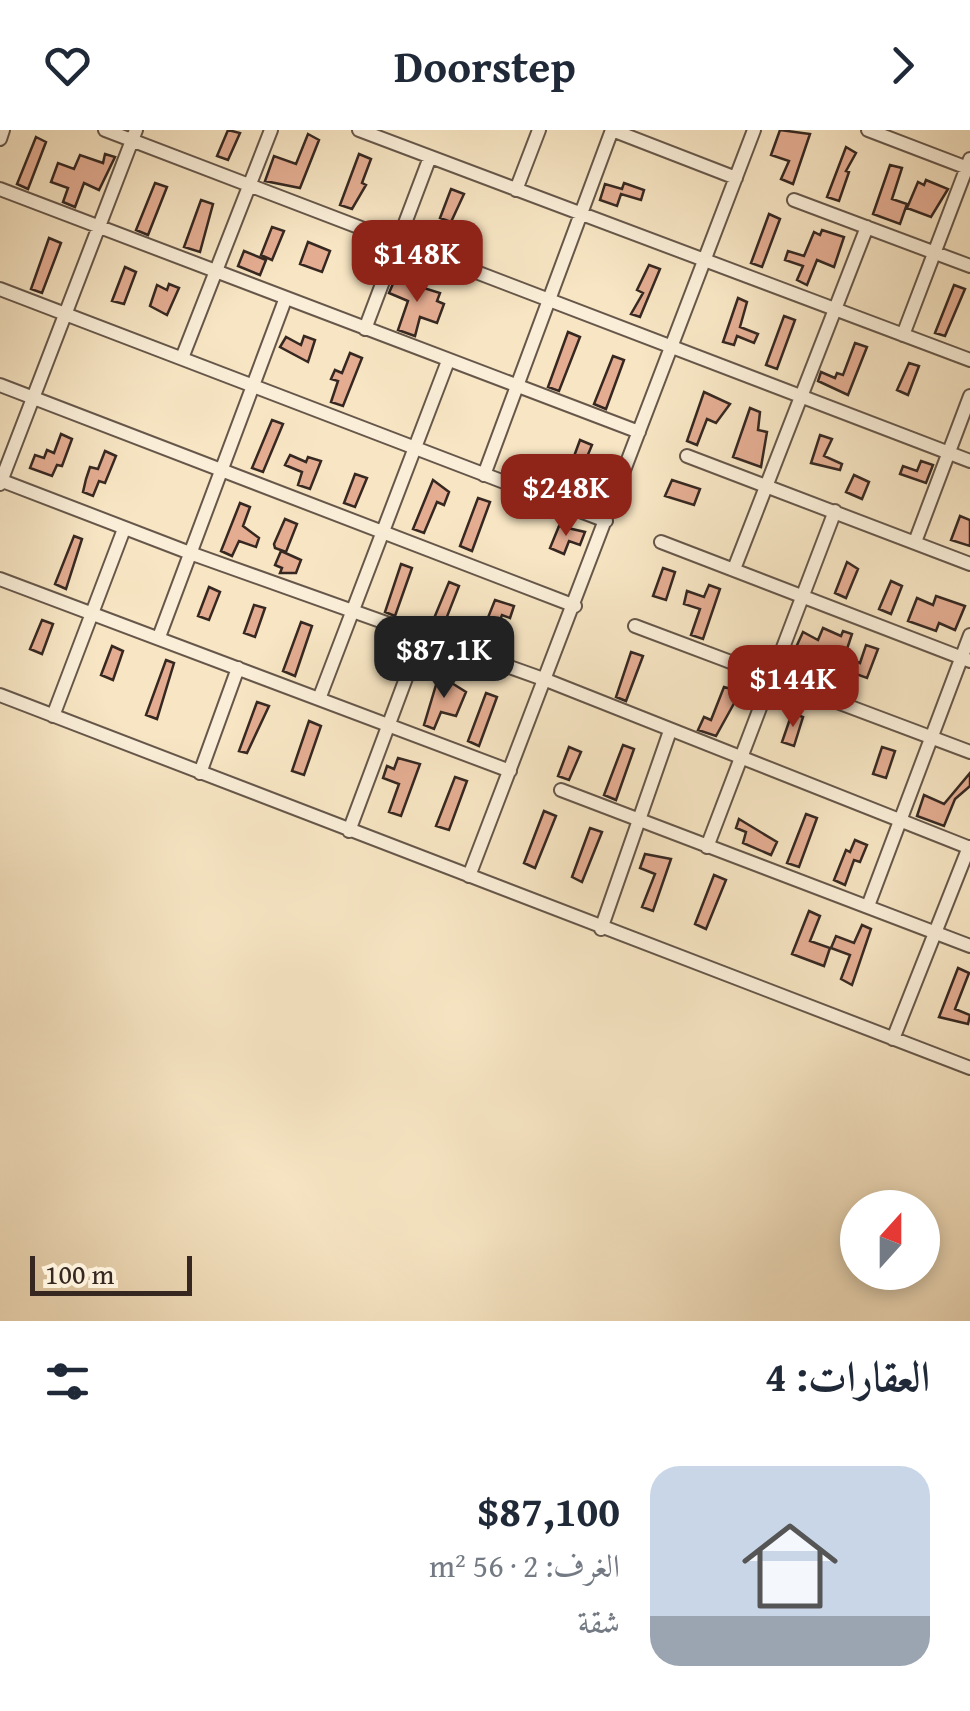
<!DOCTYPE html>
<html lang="ar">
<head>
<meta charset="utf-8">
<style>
  body { margin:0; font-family:"Gentium Book Plus",Amiri,serif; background:#f6f6f7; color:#1f2937; direction:rtl; height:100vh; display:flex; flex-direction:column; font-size:38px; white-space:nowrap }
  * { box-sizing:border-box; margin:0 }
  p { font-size:32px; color:#747a83 }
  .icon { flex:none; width:55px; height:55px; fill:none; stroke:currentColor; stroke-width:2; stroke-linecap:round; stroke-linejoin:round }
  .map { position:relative; height:1191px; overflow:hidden; direction:ltr }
  .sheet { display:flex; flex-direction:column; background:#fff; flex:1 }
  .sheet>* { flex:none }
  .needle { width:65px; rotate:21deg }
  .fabs { position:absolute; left:840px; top:1060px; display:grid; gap:20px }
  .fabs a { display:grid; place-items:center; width:100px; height:100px; border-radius:50%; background:#fff; box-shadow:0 5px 15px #0003; font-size:50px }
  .scale { position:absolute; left:30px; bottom:25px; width:162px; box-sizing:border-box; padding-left:10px; border:5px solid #362821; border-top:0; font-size:28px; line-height:35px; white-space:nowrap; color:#362821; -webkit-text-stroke:8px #faeed8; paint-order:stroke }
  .price { position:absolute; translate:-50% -85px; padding:0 22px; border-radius:20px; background:#8f2418; color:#fff; font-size:32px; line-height:65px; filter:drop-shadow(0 2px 5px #0008) }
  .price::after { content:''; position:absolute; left:50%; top:60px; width:30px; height:22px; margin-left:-15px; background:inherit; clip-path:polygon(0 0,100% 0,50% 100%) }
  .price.active { background:#222; color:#fff }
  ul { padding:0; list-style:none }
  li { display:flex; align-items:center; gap:30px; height:250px; padding:0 40px }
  li span { display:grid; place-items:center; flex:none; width:280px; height:200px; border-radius:30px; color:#555 }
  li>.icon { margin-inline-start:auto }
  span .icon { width:120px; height:120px; fill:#fffc; stroke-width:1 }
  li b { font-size:42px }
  h2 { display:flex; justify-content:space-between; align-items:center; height:120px; padding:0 40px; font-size:42px }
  header { display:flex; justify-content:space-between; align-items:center; height:130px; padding:0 40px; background:#fff; font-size:45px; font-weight:700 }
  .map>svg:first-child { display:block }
  .building { fill:#e4ad92; stroke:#362821; stroke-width:2.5 }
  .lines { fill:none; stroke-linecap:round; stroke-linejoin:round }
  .minor-casing { stroke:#66574a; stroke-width:16 }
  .minor { stroke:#faeed8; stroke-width:12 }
</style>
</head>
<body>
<header><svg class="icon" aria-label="forward" viewBox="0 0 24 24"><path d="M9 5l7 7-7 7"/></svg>Doorstep<svg class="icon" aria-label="heart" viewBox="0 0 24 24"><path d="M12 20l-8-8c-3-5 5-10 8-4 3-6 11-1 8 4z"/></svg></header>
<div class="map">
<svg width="970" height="1191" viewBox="0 0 970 1191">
  <rect width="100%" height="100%" fill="#f7e5c3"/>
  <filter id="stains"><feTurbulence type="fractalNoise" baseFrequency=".002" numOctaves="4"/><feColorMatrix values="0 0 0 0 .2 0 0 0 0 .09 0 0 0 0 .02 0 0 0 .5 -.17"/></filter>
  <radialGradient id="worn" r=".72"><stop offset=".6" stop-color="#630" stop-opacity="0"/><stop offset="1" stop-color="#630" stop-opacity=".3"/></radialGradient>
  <!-- building -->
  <path class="building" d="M228,0l12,3 -12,27 -11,-4z
    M780,0l30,4 -17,50 -12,-5 8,-18 -18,-6z
    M308,4l11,6 -19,48 -35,-7 9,-25 22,8z
    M36,7l10,5 -18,47 -11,-5z
    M846,17l10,6 -10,18 3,1 -10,29 -12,-4z
    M105,24l10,3 -16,33 -15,-7 -9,24 -12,-5 5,-14 -17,-6 7,-19 16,6 6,-14 23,8z
    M359,24l12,5 -9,24 4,2 -14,24 -12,-4z
    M890,35l12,3 -10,31 15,5 -7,20 -27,-10z
    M926,50l22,9 -17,28 -24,-9 11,-26 6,3z
    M155,53l12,4 -19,48 -12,-5z
    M624,53l20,7 -3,10 -20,-6 -4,12 -17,-6 5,-16 17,5z
    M451,59l13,5 -13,28 -11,-4z
    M201,70l12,4 -13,48 -16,-5z
    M769,84l11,5 -18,48 -11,-4z
    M272,97l12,4 -12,29 -11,-5z
    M822,100l22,7 -10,30 -17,-7 -10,25 -10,-5 6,-14 -18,-6 3,-9 16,5 10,-24 6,3z
    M49,108l12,5 -19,50 -11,-4z
    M308,112l22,9 -8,21 -22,-8z
    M244,121l22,9 -6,15 -22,-9z
    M649,135l11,4 -20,48 -9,-3 12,-21 -6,-3z
    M125,137l11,5 -12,32 -12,-3z
    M395,149l45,14 -3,8 7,3 -7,19 -17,-6 -5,19 -17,-6 10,-29 -19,-8z
    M169,154l10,4 -12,27 -17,-9 7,-21 10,5z
    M954,155l11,4 -20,47 -10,-3z
    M738,168l9,4 -7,25 18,7 -4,9 -17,-7 -3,9 -11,-3z
    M784,186l11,4 -18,49 -11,-4z
    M568,202l12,5 -21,54 -11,-4z
    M304,206l11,4 -7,22 -28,-15 6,-10 15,8z
    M855,213l12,4 -19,48 -30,-14 3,-9 14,6 2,-5 6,2z
    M350,223l12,5 -19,48 -12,-4 7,-21 -7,-2 4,-9 7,3z
    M613,226l11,4 -18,49 -12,-5z
    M909,233l10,3 -11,29 -11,-5z
    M704,262l26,12 -14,19 -9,-4 -10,26 -10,-4z
    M750,278l10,4 -2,18 9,2 -6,35 -28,-10z
    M272,290l11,4 -20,48 -11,-4z
    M61,304l11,5 -10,27 -5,-1 -5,11 -22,-8 5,-13 9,3 3,-8 7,3z
    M820,305l12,4 -8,17 18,8 -2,6 -29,-7z
    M580,310l12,5 -20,48 -10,-4z
    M105,321l11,5 -11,27 -6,-2 -6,15 -10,-4 3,-13 4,-12 8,2z
    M290,325l16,7 2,-5 13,4 -11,28 -12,-4 4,-13 -17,-7z
    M921,331l12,4 -7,18 -26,-9 3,-8 14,5z
    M355,344l12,4 -12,29 -11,-4z
    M854,345l15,7 -7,17 -16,-7z
    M433,350l16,12 -5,13 -7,-3 -13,31 -11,-4z
    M672,350l28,9 -6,16 -29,-9z
    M478,368l12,4 -18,49 -12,-5z
    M240,373l10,4 -7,19 16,12 -3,9 -17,-6 -7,15 -11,-5z
    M960,386l10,4v26l-19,-6z
    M285,389l12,5 -11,28 -11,-4 -1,-4z
    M559,396l26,6 -5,13 -11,-4 -5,13 -14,-6z
    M74,406l8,3 -16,50 -11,-5z
    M281,421l20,9 -5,13h-16l2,-5 -7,-3z
    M847,432l11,7 -12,29 -11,-5z
    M401,434l11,4 -17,48 -10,-4z
    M663,438l12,4 -9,28 -13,-4z
    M891,451l11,5 -11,28 -12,-5z
    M449,452l10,4 -18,46 -11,-4z
    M709,455l11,4 -17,50 -12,-4 9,-26 -16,-5 3,-13 17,6z
    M209,457l11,5 -11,28 -11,-4z
    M936,466l29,10 -10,24 -16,-7 -3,8 -28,-10 9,-23 16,7z
    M495,470l19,6 -4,12 -8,-3 -14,34 -11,-4z
    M254,475l11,3 -10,29 -11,-4z
    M42,490l11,4 -11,30 -12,-5z
    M301,492l11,4 -17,50 -12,-5z
    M823,498l18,8 2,-5 9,3 -9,27 2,-4 15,6 6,-18 12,4 -11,29 -19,-7 -6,15 -8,-4 8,-19 -18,-6 -8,23 -11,-4 4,-13 -17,-7 11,-24 15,8z
    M112,516l11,5 -10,29 -12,-5z
    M631,522l12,4 -17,45 -10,-4z
    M166,530l8,3 -17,56 -11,-4z
    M439,545l27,17 -10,24 -15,-4 -7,17 -10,-4z
    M724,557l11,3 -3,7 5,1 -21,38 -18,-6 6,-13 7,3z
    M486,563l11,4 -18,49 -11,-5z
    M257,572l12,4 -22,47 -8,-2z
    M792,583l11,4 -9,29 -12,-4z
    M309,591l12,5 -17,49 -12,-4z
    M623,615l11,4 -18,51 -12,-5z
    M569,617l12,5 -12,28 -11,-4z
    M882,617l13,4 -9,27 -13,-4z
    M398,628l22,6 -19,52 -12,-4 10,-28 -16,-6 4,-12 7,3z
    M970,643v13l-15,13 -11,27 -27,-10 7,-21 20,9z
    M455,647l12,4 -18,49 -13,-4z
    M544,681l12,5 -21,52 -11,-5z
    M806,684l11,4 -18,49 -12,-4z
    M739,689l38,23 -6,13 -28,-12 3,-11 -10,-4z
    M590,698l12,4 -20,50 -10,-5z
    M855,710l12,5 -7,17 -6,-2 -9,25 -11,-5 12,-30 4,2z
    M645,724l26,5 -18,52 -11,-4 13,-33 -15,-6z
    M714,745l12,5 -20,49 -11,-5z
    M809,781l11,5 -10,25 20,7 -6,18 -32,-12z
    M862,795l9,4 -19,56 -11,-6 9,-24 -19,-7 5,-12 18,7z
    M958,838l11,5 -14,36 15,6 -2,9 -29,-7z"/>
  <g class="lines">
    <defs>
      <path id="minor" d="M105,0l865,331
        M359,0l611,230
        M612,0l124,48
        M868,0l102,39
        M0,9l3,-9
        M0,59l639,243
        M516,60l23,-60
        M794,70l176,66
        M0,159l606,232
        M365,199l65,-172
        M903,205l67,-176
        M182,228l89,-228
        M0,255l575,221
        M687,326l283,108
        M484,345l128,-345
        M0,350l190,73 356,127 424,168
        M0,354l136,-354
        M661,412l309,119
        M915,412l55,-146
        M734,439l133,-342
        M0,449l510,192
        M635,496l335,126
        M159,507l126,-337
        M0,565l970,373
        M319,569l129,-338
        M53,586l71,-187
        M200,643l38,-105
        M561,660l409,156
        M349,701l72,-193
        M707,717l128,-336
        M469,746l285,-746
        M868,776l102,-271
        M601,799l69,-198
        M893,909l76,-192"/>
    </defs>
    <!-- minor casing -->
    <use href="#minor" class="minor-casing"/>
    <!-- minor -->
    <use href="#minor" class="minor"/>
  </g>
  <rect width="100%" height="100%" filter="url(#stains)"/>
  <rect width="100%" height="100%" fill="url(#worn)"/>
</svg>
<div class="fabs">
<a><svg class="needle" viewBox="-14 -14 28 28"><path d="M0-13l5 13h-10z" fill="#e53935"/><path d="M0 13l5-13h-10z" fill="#747a83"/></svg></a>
</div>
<div class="scale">100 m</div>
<b class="price" style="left:417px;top:175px">$148K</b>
<b class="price" style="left:566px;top:409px">$248K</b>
<b class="price active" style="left:444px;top:571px">$87.1K</b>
<b class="price" style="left:793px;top:600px">$144K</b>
</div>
<section class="sheet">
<h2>العقارات: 4<svg class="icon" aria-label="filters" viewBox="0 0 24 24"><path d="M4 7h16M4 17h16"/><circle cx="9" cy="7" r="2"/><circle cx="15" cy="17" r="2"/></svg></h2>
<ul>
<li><span style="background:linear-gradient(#c9d6e8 75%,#9aa5b1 0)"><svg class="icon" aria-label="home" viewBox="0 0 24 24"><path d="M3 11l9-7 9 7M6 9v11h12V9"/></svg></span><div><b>$87,100</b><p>الغرف: 2 · 56 m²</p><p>شقة</p></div></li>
</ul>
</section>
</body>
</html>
